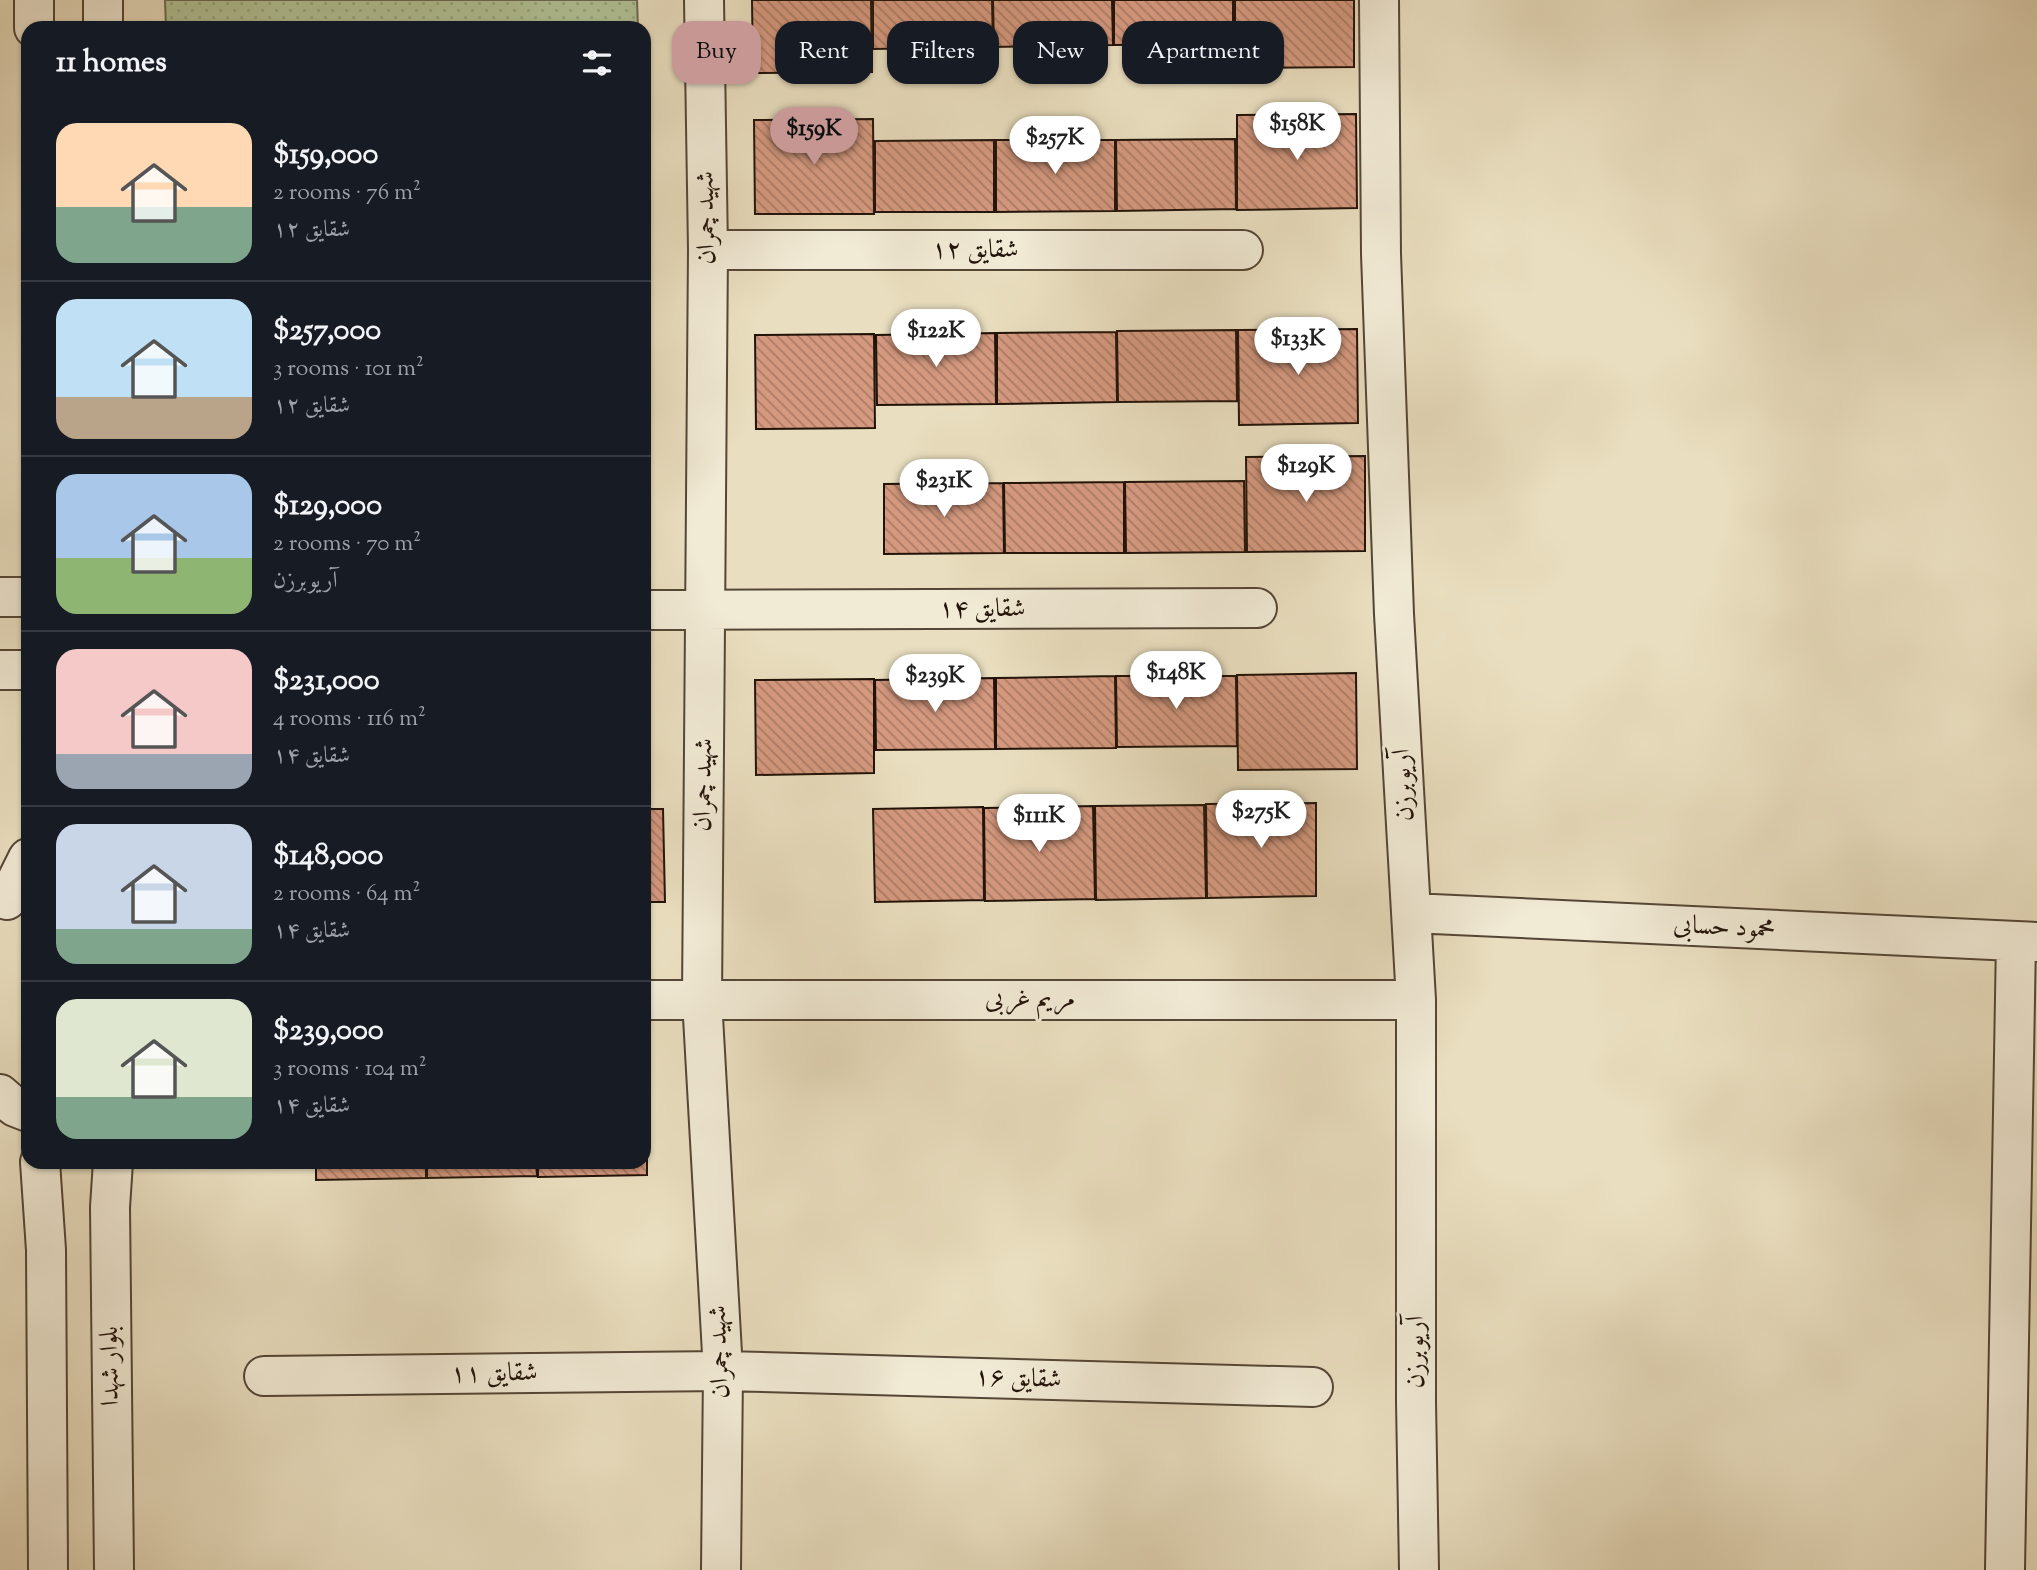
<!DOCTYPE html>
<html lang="en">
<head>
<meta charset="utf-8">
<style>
  body { margin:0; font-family:"Sorts Mill Goudy",Amiri,serif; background:#20242c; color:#f1f3f6; height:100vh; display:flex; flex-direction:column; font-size:26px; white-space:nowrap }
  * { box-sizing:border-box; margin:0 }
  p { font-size:23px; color:#9ea1a6 }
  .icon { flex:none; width:38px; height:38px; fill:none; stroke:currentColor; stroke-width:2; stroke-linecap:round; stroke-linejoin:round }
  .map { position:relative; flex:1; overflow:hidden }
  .panel { position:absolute; left:21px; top:21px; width:630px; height:1148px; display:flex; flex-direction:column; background:#171b24; border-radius:21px; box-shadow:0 2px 5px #0004 }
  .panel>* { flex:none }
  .top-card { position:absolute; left:672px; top:21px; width:665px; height:63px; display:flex; gap:14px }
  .price { position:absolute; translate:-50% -60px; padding:0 16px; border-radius:24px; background:#fff; color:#222; font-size:23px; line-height:46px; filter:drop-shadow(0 2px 4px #0008) }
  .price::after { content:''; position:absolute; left:50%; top:42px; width:21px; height:16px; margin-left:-10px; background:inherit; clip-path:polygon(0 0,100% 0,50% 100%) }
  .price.on { background:#c59692; color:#111 }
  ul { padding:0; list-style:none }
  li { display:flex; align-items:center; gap:21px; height:175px; padding:0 35px }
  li+li { border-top:2px solid #363941 }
  li span { display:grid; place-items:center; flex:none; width:196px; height:140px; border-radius:21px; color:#555 }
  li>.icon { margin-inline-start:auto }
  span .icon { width:84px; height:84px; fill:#fffc; stroke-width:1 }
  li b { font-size:30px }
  h2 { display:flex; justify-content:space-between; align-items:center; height:84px; padding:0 35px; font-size:30px }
  .chip { padding:0 24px; border-radius:21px; background:#171b24; box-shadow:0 2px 5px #0004; font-size:24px; line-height:63px }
  .chip.on { background:#c59692; color:#111 }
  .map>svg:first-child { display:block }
  .park { fill:url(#park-dots); stroke:#6a6a50; stroke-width:2 }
  .building { fill:url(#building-back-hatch); stroke:#221309; stroke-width:2 }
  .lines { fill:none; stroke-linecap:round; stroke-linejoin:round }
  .minor-casing { stroke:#544636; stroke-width:42 }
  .minor { stroke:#f1ead5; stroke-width:38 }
  .labels { text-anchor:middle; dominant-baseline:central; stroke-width:6; stroke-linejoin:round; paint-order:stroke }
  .street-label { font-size:26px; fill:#221309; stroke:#f1ead5 }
</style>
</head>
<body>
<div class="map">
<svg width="2037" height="1570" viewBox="0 0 2037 1570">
  <defs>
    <pattern id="park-dots" width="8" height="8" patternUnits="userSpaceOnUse" patternTransform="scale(1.75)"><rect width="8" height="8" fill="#b1c296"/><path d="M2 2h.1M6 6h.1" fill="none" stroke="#98a680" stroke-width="1.8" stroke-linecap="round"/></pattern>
    <pattern id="building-back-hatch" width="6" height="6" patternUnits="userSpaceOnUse" patternTransform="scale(1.75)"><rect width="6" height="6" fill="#d5997f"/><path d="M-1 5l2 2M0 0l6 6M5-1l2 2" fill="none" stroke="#ac7c66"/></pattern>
  </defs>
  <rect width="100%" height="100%" fill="#e9debf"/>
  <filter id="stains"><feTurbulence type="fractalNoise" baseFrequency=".00286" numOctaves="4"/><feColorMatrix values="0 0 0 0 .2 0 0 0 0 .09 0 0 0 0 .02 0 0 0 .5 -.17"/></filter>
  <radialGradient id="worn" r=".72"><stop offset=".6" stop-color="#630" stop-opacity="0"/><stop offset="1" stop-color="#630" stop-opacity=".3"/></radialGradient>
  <!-- park -->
  <path class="park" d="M165,0h472l1,28h-472z"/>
  <!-- building -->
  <path class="building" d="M752,0h119l1,72 -119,1z
    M873,0h119l1,47 -120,2z
    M993,0h119l1,45 -119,2z
    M1114,0h119v44l-119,1z
    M1235,0h119v67l-119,1z
    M1356,114l1,94 -120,2v-95z
    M873,119l1,95h-119l-1,-94z
    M1235,139l1,70 -119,2 -1,-71z
    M994,140v72h-119v-71z
    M996,140h119v71l-119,1z
    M1357,329l1,94 -119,2 -1,-95z
    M1236,330l1,71 -119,1 -1,-71z
    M1116,332l1,70 -120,2v-71z
    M995,333l1,71 -119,1 -1,-70z
    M874,334l1,94 -119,1 -1,-94z
    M1365,456v95l-118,1 -1,-95z
    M1244,481l1,71 -119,1 -1,-71z
    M1124,482v71h-119l-1,-70z
    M1003,483l1,70 -120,1v-70z
    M1356,673l1,96 -119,1 -1,-95z
    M1115,676l1,72 -120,1v-71z
    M1116,676h120l1,70 -120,1z
    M994,678l1,71 -119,1 -1,-70z
    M874,679v94l-118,2 -1,-95z
    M1316,803v93l-109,2 -1,-94z
    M1204,805l2,93 -110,2 -1,-94z
    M1093,806l2,93 -110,2 -1,-93z
    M983,807l1,93 -109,2 -2,-93z
    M644,809h19l2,93h-21z
    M644,1082h3v93l-109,2v-15h106z
    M316,1162h110v16l-110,2z
    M427,1162h109l1,14 -110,2z"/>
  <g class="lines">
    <defs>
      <path id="minor" d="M34,0v28
        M103,0v28
        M704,0l4,250 -6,749 21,372 -2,199
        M1379,0l2,254 13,360 22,386v402l3,168
        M708,250h535
        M0,597h28
        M644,610l613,-2
        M0,670h28
        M7,900l21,-42
        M1411,913l626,29
        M644,1000h772
        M0,1094l15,13 13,5
        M40,1162l6,88 2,320
        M113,1162l-3,45 4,363
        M264,1376l459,-5 590,16
        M2005,1570l11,-629"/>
    </defs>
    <!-- minor casing -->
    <use href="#minor" class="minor-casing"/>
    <!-- minor -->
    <use href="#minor" class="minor"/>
  </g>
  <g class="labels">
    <!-- street labels -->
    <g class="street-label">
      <text transform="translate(707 218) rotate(-91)">شهید چمران</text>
      <text x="975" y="250">شقایق ۱۲</text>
      <text x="982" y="609">شقایق ۱۴</text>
      <text transform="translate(704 785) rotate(-89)">شهید چمران</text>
      <text transform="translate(1404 785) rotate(-93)">آریوبرزن</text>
      <text transform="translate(1724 928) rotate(3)">محمود حسابی</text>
      <text x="1030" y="999">مریم غربی</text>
      <text transform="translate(720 1352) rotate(-92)">شهید چمران</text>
      <text transform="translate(1416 1352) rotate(-90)">آریوبرزن</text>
      <text transform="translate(111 1366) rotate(-91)">بلوار شهدا</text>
      <text transform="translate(494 1374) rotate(-1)">شقایق ۱۱</text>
      <text transform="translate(1018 1379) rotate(2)">شقایق ۱۶</text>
    </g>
  </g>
  <rect width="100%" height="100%" filter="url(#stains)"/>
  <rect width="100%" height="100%" fill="url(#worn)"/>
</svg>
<b class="price" style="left:1297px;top:162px">$158K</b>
<b class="price on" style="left:814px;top:167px">$159K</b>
<b class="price" style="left:1055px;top:176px">$257K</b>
<b class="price" style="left:936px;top:369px">$122K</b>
<b class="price" style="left:1298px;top:377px">$133K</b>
<b class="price" style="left:1306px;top:504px">$129K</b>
<b class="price" style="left:944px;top:519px">$231K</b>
<b class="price" style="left:1176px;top:711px">$148K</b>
<b class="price" style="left:935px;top:714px">$239K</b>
<b class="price" style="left:1261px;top:850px">$275K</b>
<b class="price" style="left:1039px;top:854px">$111K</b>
<div class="top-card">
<a class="chip on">Buy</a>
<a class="chip">Rent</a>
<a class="chip">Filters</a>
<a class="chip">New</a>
<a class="chip">Apartment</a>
</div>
<section class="panel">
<h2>11 homes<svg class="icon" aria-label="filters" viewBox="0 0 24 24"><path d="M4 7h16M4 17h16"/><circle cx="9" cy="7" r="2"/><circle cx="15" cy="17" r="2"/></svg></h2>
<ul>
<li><span style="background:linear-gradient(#ffd9b3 60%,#7fa58c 0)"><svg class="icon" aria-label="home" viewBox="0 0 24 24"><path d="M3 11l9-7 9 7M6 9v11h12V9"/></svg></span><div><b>$159,000</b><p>2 rooms · 76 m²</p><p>شقایق ۱۲</p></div></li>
<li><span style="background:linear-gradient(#bfe0f5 70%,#b9a48a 0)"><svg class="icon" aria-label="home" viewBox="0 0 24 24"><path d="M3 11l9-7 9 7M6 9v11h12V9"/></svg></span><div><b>$257,000</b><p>3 rooms · 101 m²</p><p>شقایق ۱۲</p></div></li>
<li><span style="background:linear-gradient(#a9c7e8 60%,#8fb573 0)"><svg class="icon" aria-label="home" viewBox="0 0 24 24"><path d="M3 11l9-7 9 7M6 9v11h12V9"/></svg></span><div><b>$129,000</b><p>2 rooms · 70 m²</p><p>آریوبرزن</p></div></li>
<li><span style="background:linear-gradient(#f6c9c9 75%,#9aa5b1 0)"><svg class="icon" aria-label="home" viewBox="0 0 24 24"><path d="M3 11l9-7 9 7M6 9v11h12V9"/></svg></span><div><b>$231,000</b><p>4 rooms · 116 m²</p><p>شقایق ۱۴</p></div></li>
<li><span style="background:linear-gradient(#c9d6e8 75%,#7fa58c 0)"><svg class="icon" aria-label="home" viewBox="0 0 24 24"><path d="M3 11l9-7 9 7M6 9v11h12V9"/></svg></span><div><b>$148,000</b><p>2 rooms · 64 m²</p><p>شقایق ۱۴</p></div></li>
<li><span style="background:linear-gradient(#dfe7d0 70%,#7fa58c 0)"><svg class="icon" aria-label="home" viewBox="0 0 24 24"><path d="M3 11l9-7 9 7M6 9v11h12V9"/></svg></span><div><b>$239,000</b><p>3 rooms · 104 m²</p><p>شقایق ۱۴</p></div></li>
</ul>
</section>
</div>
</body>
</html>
